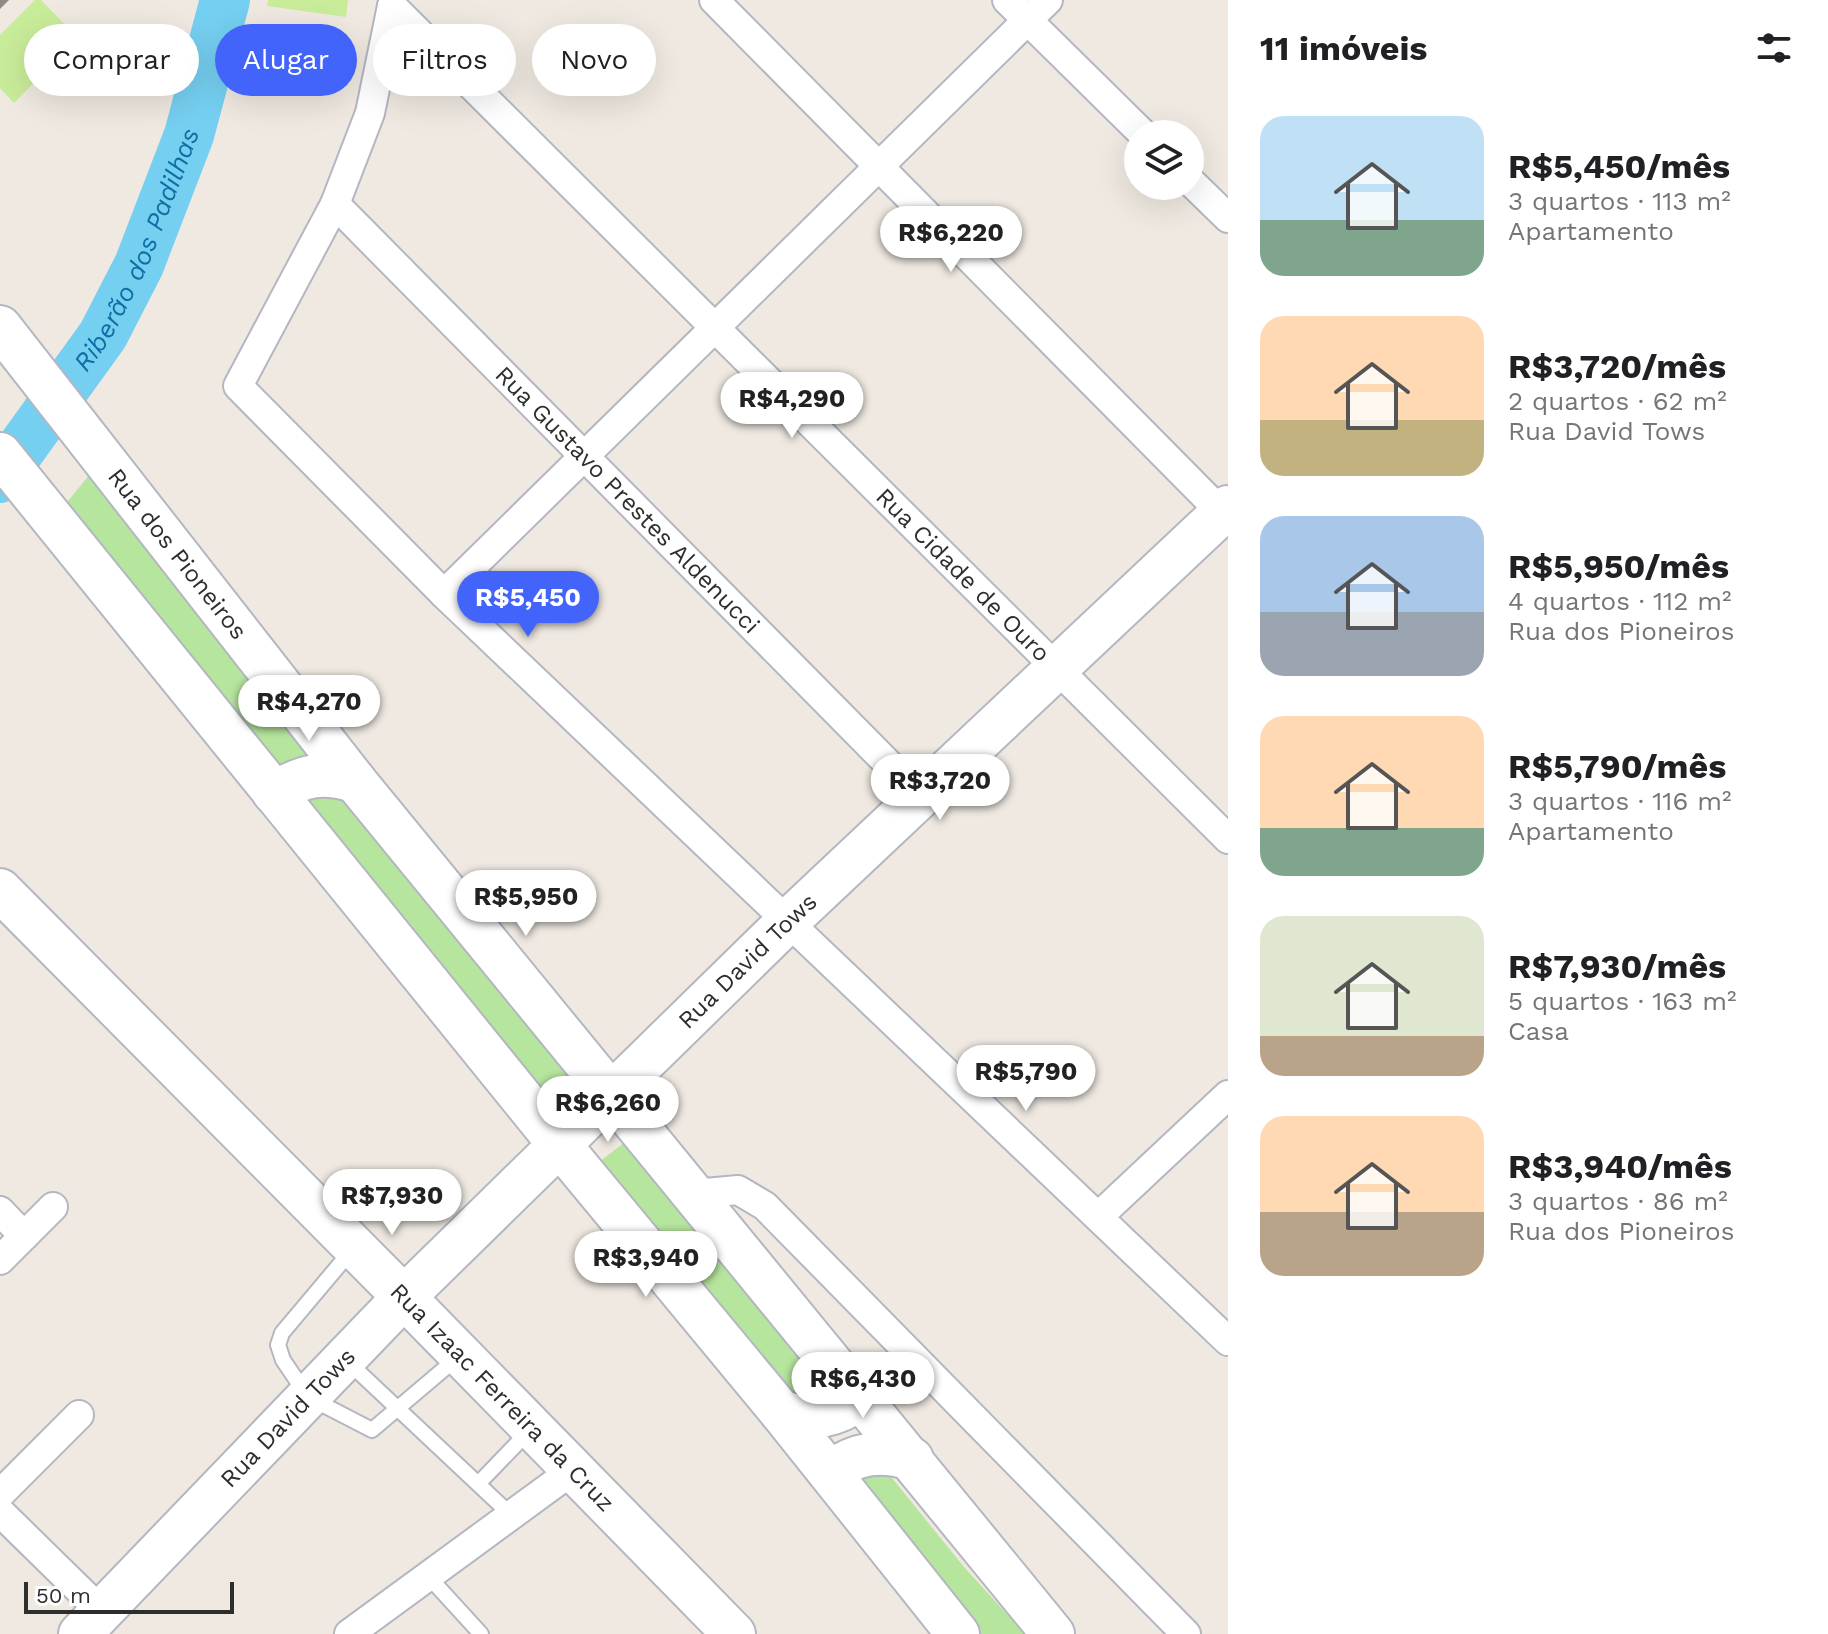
<!DOCTYPE html>
<html lang="pt">
<head>
<meta charset="utf-8">
<style>
  body { margin:0; font-family:"Work Sans",sans-serif; background:#f6f6f6; color:#202124; height:100vh; display:flex; flex-direction:column; font-size:30px; white-space:nowrap }
  * { box-sizing:border-box; margin:0 }
  p { font-size:26px; color:#757577 }
  .icon { flex:none; width:44px; height:44px; fill:none; stroke:currentColor; stroke-width:2; stroke-linecap:round; stroke-linejoin:round }
  .map { position:relative; flex:1; overflow:hidden }
  .details { display:flex; flex-direction:column; background:#fff; width:600px }
  .details>* { flex:none }
  .banner { position:absolute; left:24px; top:24px; width:760px; height:72px; display:flex; gap:16px }
  .buttons { position:absolute; left:1124px; top:120px; display:grid; gap:16px }
  .buttons a { display:grid; place-items:center; width:80px; height:80px; border-radius:50%; background:#fff; box-shadow:0 8px 32px #0002; font-size:40px }
  .scale { position:absolute; left:24px; bottom:20px; width:210px; box-sizing:border-box; padding-left:8px; border:4px solid #2e2e2e; border-top:0; font-size:22px; line-height:28px; white-space:nowrap; color:#2e2e2e; -webkit-text-stroke:6px #fff; paint-order:stroke }
  .price { position:absolute; translate:-50% -68px; padding:0 18px; border-radius:28px; background:#fff; color:#222; font-size:26px; line-height:52px; filter:drop-shadow(0 2px 4px #0008) }
  .price::after { content:''; position:absolute; left:50%; top:48px; width:24px; height:18px; margin-left:-12px; background:inherit; clip-path:polygon(0 0,100% 0,50% 100%) }
  .price.current { background:#4264fb; color:#fff }
  ul { padding:0; list-style:none }
  li { display:flex; align-items:center; gap:24px; height:200px; padding:0 32px }
  li span { display:grid; place-items:center; flex:none; width:224px; height:160px; border-radius:24px; color:#555 }
  li>.icon { margin-inline-start:auto }
  span .icon { width:96px; height:96px; fill:#fffc; stroke-width:1 }
  li b { font-size:34px }
  h2 { display:flex; justify-content:space-between; align-items:center; height:96px; padding:0 32px; font-size:34px }
  .pill { padding:0 28px; border-radius:36px; background:#fff; box-shadow:0 8px 32px #0002; font-size:28px; line-height:72px }
  .pill.current { background:#4264fb; color:#fff }
  main { display:flex; flex:1; min-height:0 }
  .map>svg:first-child { display:block }
  .green { fill:#b6e59e }
  .pitch { fill:#c9ec9a }
  .lines { fill:none; stroke-linecap:round; stroke-linejoin:round }
  .river { stroke:#75cff0; stroke-width:50 }
  .lane-casing { stroke:#b4b7c1; stroke-width:18 }
  .street-casing { stroke:#b4b7c1; stroke-width:32 }
  .secondary-casing { stroke:#b4b7c1; stroke-width:46 }
  .lane { stroke:#fff; stroke-width:14 }
  .street { stroke:#fff; stroke-width:28 }
  .secondary { stroke:#fff; stroke-width:42 }
  .shaded-wall { fill:#8e8b86 }
  .labels { text-anchor:middle; dominant-baseline:central; stroke-width:7; stroke-linejoin:round; paint-order:stroke }
  .street-label { font-size:24px; fill:#2e2e2e; stroke:#fff }
  .water-label { font-size:26px; font-style:italic; fill:#0d6fa3; stroke:#fff }
</style>
</head>
<body>
<main>
<div class="map">
<svg width="1228" height="1634" viewBox="0 0 1228 1634">
  <rect width="100%" height="100%" fill="#efe9e1"/>
  <!-- green -->
  <path class="green" d="M94,469l227,290 -46,17 -211,-270z
    M336,789l84,105 156,180 -32,33 -250,-313z
    M634,1135l206,260 -39,14 -211,-240z
    M859,1472l29,1 76,94 61,67h-62l-121,-150z"/>
  <!-- pitch -->
  <path class="pitch" d="M35,0h6l37,38 -64,65 -14,-15v-53z
    M268,0h80l-2,17 -79,-11z"/>
  <g class="lines">
    <!-- river -->
    <path class="river" id="s1" d="M0,478l103,-143 36,-70 50,-130 36,-135"/>
    <defs>
      <path id="lane" d="M351,1251l-69,82 -4,12 5,15 25,37 64,33 85,-72
        M346,1360l166,156
        M478,1484l51,-53
        M428,1576l53,58"/>
      <g id="street">
        <path d="M714,0l508,513"/>
        <path d="M1007,0l136,134"/>
        <path d="M392,6l-22,107 -35,91 -97,182 206,208 784,747"/>
        <path id="s2" d="M392,6l836,833"/>
        <path d="M1190,181l38,37"/>
        <path id="s3" d="M335,204l585,592"/>
        <path d="M444,594l604,-594"/>
        <path d="M694,1194l44,-4 27,16 421,428"/>
        <path d="M0,1211l24,25"/>
        <path d="M1098,1217l130,-122"/>
        <path d="M0,1260l53,-53"/>
        <path d="M0,1494l79,-79"/>
        <path d="M0,1512l101,99"/>
        <path d="M349,1634l224,-164"/>
      </g>
      <g id="secondary">
        <path id="s4" d="M0,327l355,454 698,853"/>
        <path d="M0,454l559,690 222,268 177,222"/>
        <path d="M274,793c30,-18 47,-22 81,-12"/>
        <path id="s5" d="M0,890l404,407 330,337"/>
        <path d="M781,1412c32,9 54,5 80,-14"/>
        <path d="M829,1472c28,-19 50,-23 83,-13"/>
        <path id="s6" d="M80,1634l324,-337 383,-375 441,-415"/>
      </g>
    </defs>
    <!-- lane casing -->
    <use href="#lane" class="lane-casing"/>
    <!-- street casing -->
    <use href="#street" class="street-casing"/>
    <!-- secondary casing -->
    <use href="#secondary" class="secondary-casing"/>
    <!-- lane -->
    <use href="#lane" class="lane"/>
    <!-- street -->
    <use href="#street" class="street"/>
    <!-- secondary -->
    <use href="#secondary" class="secondary"/>
  </g>
  <!-- shaded-wall -->
  <path class="shaded-wall" d="M0,0h9l-9,9z"/>
  <g class="labels">
    <!-- street labels -->
    <g class="street-label">
      <text stroke="none"><textPath href="#s3" startOffset="416">Rua Gustavo Prestes Aldenucci</textPath></text>
      <text stroke="none"><textPath href="#s4" startOffset="288">Rua dos Pioneiros</textPath></text>
      <text stroke="none"><textPath href="#s2" startOffset="806">Rua Cidade de Ouro</textPath></text>
      <text stroke="none"><textPath href="#s6" startOffset="948">Rua David Tows</textPath></text>
      <text stroke="none"><textPath href="#s5" startOffset="714">Rua Izaac Ferreira da Cruz</textPath></text>
      <text stroke="none"><textPath href="#s6" startOffset="300">Rua David Tows</textPath></text>
    </g>
    <!-- water labels -->
    <g class="water-label">
      <text stroke="none"><textPath href="#s1" startOffset="268">Riberão dos Padilhas</textPath></text>
    </g>
  </g>
</svg>
<div class="buttons">
<a><svg class="icon" aria-label="layers" viewBox="0 0 24 24"><path d="M12 4l9 5-9 5-9-5zM3 14l9 5 9-5"/></svg></a>
</div>
<div class="scale">50 m</div>
<b class="price" style="left:951px;top:274px">R$6,220</b>
<b class="price" style="left:792px;top:440px">R$4,290</b>
<b class="price current" style="left:528px;top:639px">R$5,450</b>
<b class="price" style="left:309px;top:743px">R$4,270</b>
<b class="price" style="left:940px;top:822px">R$3,720</b>
<b class="price" style="left:526px;top:938px">R$5,950</b>
<b class="price" style="left:1026px;top:1113px">R$5,790</b>
<b class="price" style="left:608px;top:1144px">R$6,260</b>
<b class="price" style="left:392px;top:1237px">R$7,930</b>
<b class="price" style="left:646px;top:1299px">R$3,940</b>
<b class="price" style="left:863px;top:1420px">R$6,430</b>
<div class="banner">
<a class="pill">Comprar</a>
<a class="pill current">Alugar</a>
<a class="pill">Filtros</a>
<a class="pill">Novo</a>
</div>
</div>
<section class="details">
<h2>11 imóveis<svg class="icon" aria-label="filters" viewBox="0 0 24 24"><path d="M4 7h16M4 17h16"/><circle cx="9" cy="7" r="2"/><circle cx="15" cy="17" r="2"/></svg></h2>
<ul>
<li><span style="background:linear-gradient(#bfe0f5 65%,#7fa58c 0)"><svg class="icon" aria-label="home" viewBox="0 0 24 24"><path d="M3 11l9-7 9 7M6 9v11h12V9"/></svg></span><div><b>R$5,450/mês</b><p>3 quartos · 113 m²</p><p>Apartamento</p></div></li>
<li><span style="background:linear-gradient(#ffd9b3 65%,#c2b280 0)"><svg class="icon" aria-label="home" viewBox="0 0 24 24"><path d="M3 11l9-7 9 7M6 9v11h12V9"/></svg></span><div><b>R$3,720/mês</b><p>2 quartos · 62 m²</p><p>Rua David Tows</p></div></li>
<li><span style="background:linear-gradient(#a9c7e8 60%,#9aa5b1 0)"><svg class="icon" aria-label="home" viewBox="0 0 24 24"><path d="M3 11l9-7 9 7M6 9v11h12V9"/></svg></span><div><b>R$5,950/mês</b><p>4 quartos · 112 m²</p><p>Rua dos Pioneiros</p></div></li>
<li><span style="background:linear-gradient(#ffd9b3 70%,#7fa58c 0)"><svg class="icon" aria-label="home" viewBox="0 0 24 24"><path d="M3 11l9-7 9 7M6 9v11h12V9"/></svg></span><div><b>R$5,790/mês</b><p>3 quartos · 116 m²</p><p>Apartamento</p></div></li>
<li><span style="background:linear-gradient(#dfe7d0 75%,#b9a48a 0)"><svg class="icon" aria-label="home" viewBox="0 0 24 24"><path d="M3 11l9-7 9 7M6 9v11h12V9"/></svg></span><div><b>R$7,930/mês</b><p>5 quartos · 163 m²</p><p>Casa</p></div></li>
<li><span style="background:linear-gradient(#ffd9b3 60%,#b9a48a 0)"><svg class="icon" aria-label="home" viewBox="0 0 24 24"><path d="M3 11l9-7 9 7M6 9v11h12V9"/></svg></span><div><b>R$3,940/mês</b><p>3 quartos · 86 m²</p><p>Rua dos Pioneiros</p></div></li>
</ul>
</section>
</main>
</body>
</html>
